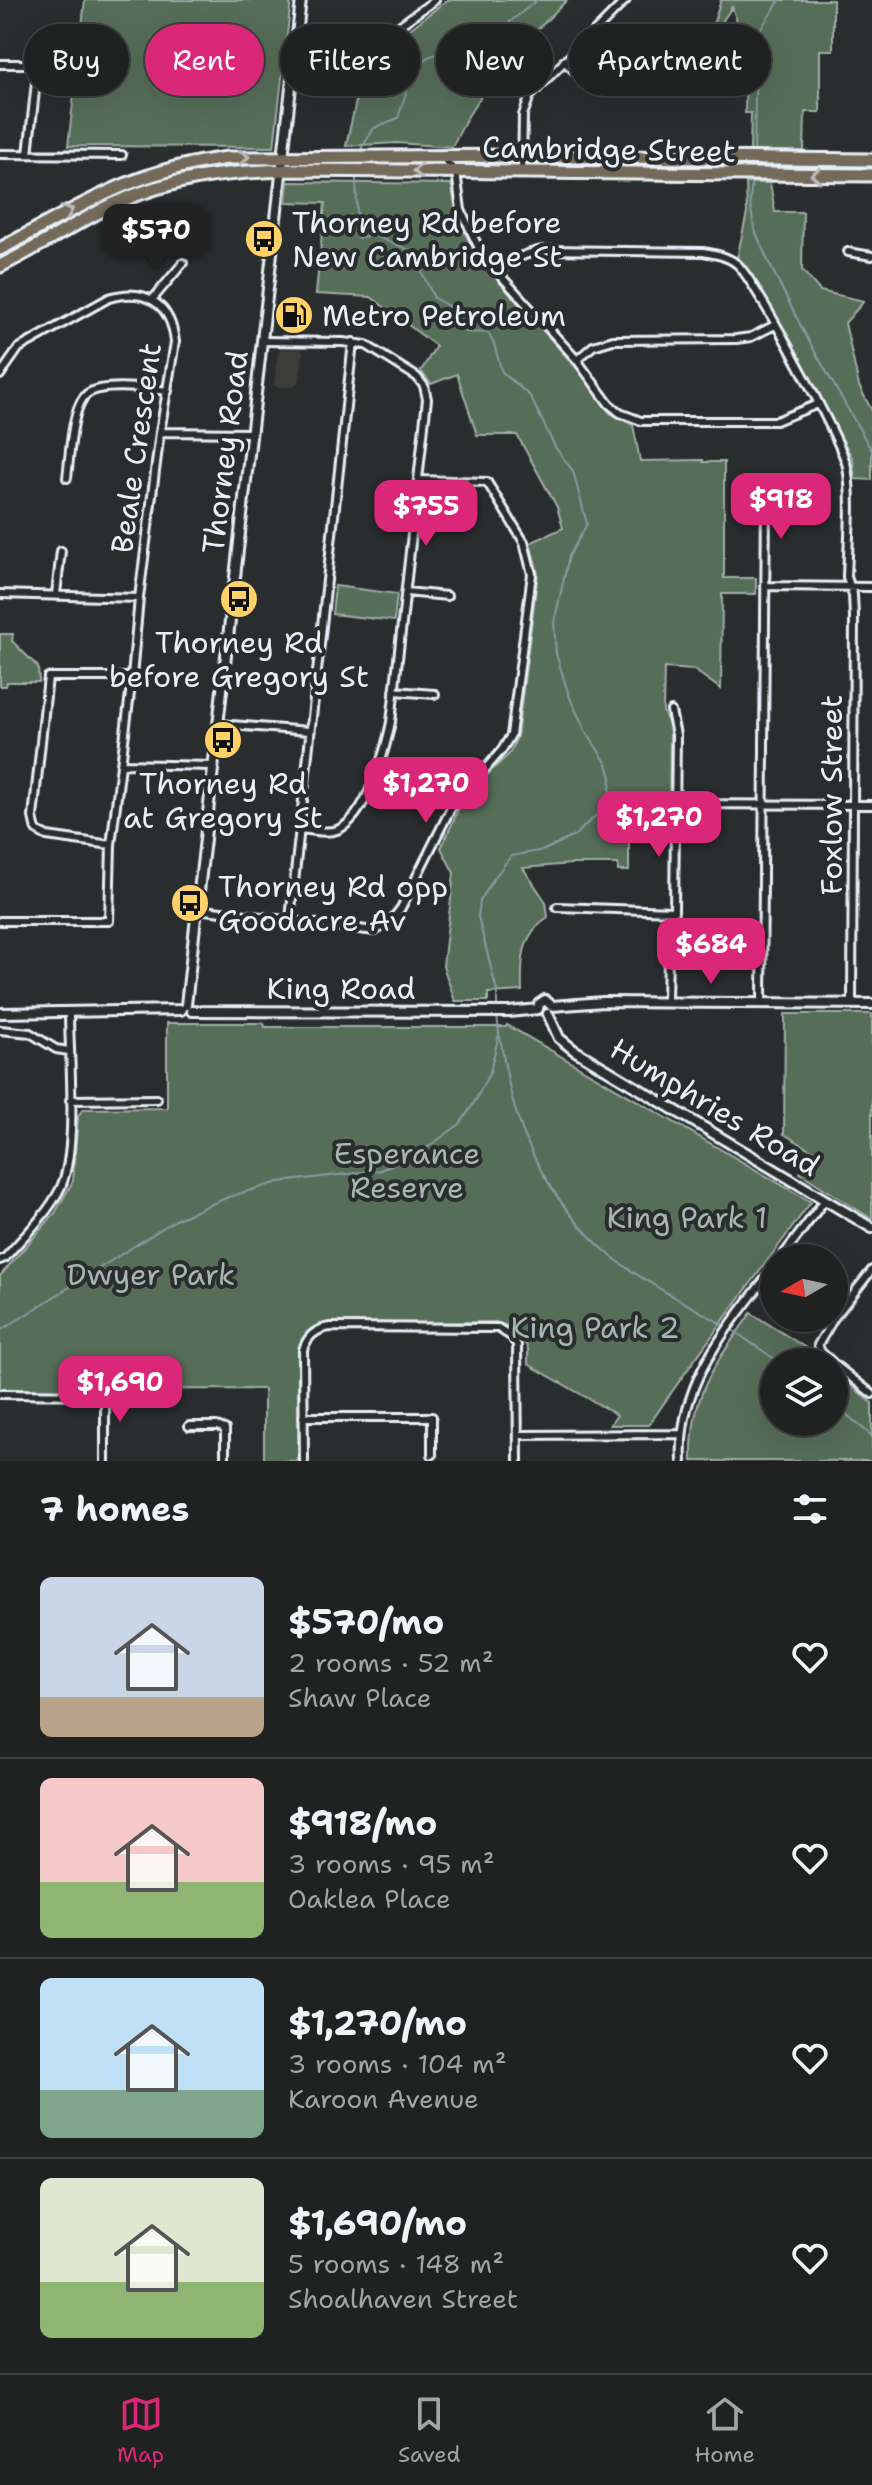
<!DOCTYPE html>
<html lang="en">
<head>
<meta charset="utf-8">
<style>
  body { margin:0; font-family:"Shantell Sans",sans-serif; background:#282a2a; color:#f1f3f6; height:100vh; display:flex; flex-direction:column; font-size:30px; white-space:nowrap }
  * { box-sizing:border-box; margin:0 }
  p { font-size:26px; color:#a2a4a5 }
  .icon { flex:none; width:44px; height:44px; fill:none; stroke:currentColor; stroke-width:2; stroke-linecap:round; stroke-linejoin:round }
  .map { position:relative; height:1461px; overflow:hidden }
  .drawer { display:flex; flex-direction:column; background:#202222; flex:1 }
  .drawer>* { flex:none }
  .banner { position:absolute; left:24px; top:24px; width:824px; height:72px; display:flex; gap:16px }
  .needle { width:52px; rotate:261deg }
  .controls { position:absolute; left:760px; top:1244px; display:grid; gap:16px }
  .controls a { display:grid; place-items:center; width:88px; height:88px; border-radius:50%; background:#202222; box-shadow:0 8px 32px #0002,0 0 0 2px #3d3f40; font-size:40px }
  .price { position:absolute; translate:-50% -68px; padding:0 18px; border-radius:16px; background:#db2777; color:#fff; font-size:26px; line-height:52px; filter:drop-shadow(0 2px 4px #0008) }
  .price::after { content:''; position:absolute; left:50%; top:48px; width:24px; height:18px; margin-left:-12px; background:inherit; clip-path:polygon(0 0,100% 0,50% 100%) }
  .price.active { background:#222; color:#fff }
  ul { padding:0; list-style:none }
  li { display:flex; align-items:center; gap:24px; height:200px; padding:0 40px }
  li+li { border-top:2px solid #3d3f40 }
  li span { display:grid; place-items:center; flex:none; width:224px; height:160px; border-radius:12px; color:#555 }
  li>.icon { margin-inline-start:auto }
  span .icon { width:96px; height:96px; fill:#fffc; stroke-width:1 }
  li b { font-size:34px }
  h2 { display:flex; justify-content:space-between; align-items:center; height:96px; padding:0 40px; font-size:34px }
  .tag { padding:0 28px; border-radius:36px; background:#202222; box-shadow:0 8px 32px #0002,0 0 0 2px #3d3f40; font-size:28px; line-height:72px }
  .tag.active { background:#db2777; color:#fff }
  .menu { display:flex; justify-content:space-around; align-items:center; height:112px; border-top:2px solid #3d3f40; background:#202222; font-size:22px; color:#a2a4a5 }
  .menu a { display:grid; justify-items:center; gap:4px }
  .menu .active { color:#db2777 }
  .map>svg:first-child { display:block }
  .built { fill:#3c3c38 }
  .park { fill:#566d58; stroke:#9fafa8; stroke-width:2 }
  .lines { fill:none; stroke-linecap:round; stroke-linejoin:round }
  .stream { stroke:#869ca2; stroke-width:2 }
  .street-casing { stroke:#e8f1f8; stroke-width:12 }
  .secondary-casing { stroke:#e8f1f8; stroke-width:14 }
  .highway-casing { stroke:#e8f1f8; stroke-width:17 }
  .street { stroke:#2a2d2e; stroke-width:6 }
  .secondary { stroke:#2a2d2e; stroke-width:8 }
  .highway { stroke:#746a5a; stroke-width:11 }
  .oneway { stroke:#babbb9 }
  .labels { text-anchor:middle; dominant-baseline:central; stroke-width:8; stroke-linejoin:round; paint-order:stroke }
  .street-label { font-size:30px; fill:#e8f1f8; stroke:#2a2d2e }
  .poi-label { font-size:30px; fill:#e8f1f8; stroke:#2a2d2e; text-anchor:start }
  .park-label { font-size:30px; fill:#a6b6b0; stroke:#2a2d2e }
</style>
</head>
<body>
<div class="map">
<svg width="872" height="1461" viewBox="0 0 872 1461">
  <rect width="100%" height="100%" fill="#2a2d2e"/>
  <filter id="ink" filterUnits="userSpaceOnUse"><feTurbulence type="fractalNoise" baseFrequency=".0125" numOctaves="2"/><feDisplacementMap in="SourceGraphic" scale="16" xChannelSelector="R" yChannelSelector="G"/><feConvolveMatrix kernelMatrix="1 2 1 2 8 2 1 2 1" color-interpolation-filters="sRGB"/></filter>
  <g filter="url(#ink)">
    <!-- built -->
    <path class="built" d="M281,349h20l2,3 -3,28 -7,7h-17l-2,-3 4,-33z"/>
    <!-- park -->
    <path class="park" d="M85,0h206l-17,147 -206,-1z
      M447,0h120l-66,66 -33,50 -16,31 -55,-4 -51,3 13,-58 26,-1 -5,-37 7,-3z
      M721,0h112v50h-13v62h-15l-1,39h-54l1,-38h-6l1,-65 -14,-41 -20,30 -2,-3z
      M288,182l163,2 8,39 22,39 101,112 28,39 23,12 7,36 63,-1v2h21v116h32v16h-34l-1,95 -27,-19 -30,-2 -1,44 7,14 -1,113 -40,1v31h-11v-7h-47l-48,4 23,34 2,15c-27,18 -27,45 -26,74l-34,2v8h-33l-12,-35 11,-93 -13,-25 23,-51 46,-44 7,-16 21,-164 -8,-30 33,-15 -6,-21 -40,-72h-40l-20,-61 -26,10 -10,-13 15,-25 -65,-49 -55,-3 9,-91 -39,-1z
      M746,183h24l5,29h28l-1,58 18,21 44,10 -19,22 14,63 13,25v69l-17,-1 -2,-20 -95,-175 -21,-26 10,-45z
      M335,586l62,8 -3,27 -62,-7z
      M0,634h13l-1,7 26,26 1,15h-32l-1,4h-6z
      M785,1014h87v205l-72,-46 13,-22 -29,-17z
      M167,1023h97l1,4h241l1,-2 304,177c-55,75 -111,147 -162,223h-39l7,-10 -89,-51v-15l-11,-20 -22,-7 -170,2c-15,3 -23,12 -27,27v110h-34v-72l-264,1v-114l55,-63 18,-32 5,-65 5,-7 84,-1z
      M751,1313l55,35 17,14h-49v60h60v-51l38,32v58h-180c-2,-68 22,-95 59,-148z"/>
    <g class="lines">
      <!-- stream -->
      <path class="stream" d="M360,151l14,-23 24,-10 13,-41 15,-19 79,-32 32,-26
        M754,156l2,-105 4,-21 20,-30
        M356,177l2,61 14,-3 40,16 22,47 16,9 15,25 23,1 6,11 8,28 28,24 25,51 18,24 14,53 -18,32 -15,67 2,31 14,44 15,32 22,34 4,13 -1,13 -6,18 -30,28 -30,14 -33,6 -17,22 -14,23 -2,16 19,74v16
        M752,178l-2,25 4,25 14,33 38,75 66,115
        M500,1037c4,23 8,48 15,72 18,59 55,116 105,154 32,24 71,42 105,63
        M731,1329l48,33
        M0,1331l177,-112 51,-22 51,-15 102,-12 47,-23 32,-23 14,-21 16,-31 9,-38 -2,-20
        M834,1404l38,32"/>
      <defs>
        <path id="street" d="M297,42l81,-1 57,-41
          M564,61l20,19 13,6 107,-17 -3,-30
          M0,64h38l-10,90
          M0,154l122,1
          M443,158l13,14 5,38 21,45 95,105 32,44 11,9 21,8h135l42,-17
          M522,171l1,-56 7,-19 96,-96
          M848,252l24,4
          M498,272c15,-13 27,-19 46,-22l159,2c12,2 24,4 34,12 17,15 106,179 110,203 6,33 1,76 0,110l6,18 1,21 -2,388
          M152,300l31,-37
          M262,341l81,1 23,3 51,32 7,9 3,13 -36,323c-6,29 -24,96 -54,108 -11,4 -26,0 -37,-1
          M577,360l16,-14 20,-6 123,-1 15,-2 24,-12
          M0,375l19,-27 90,-50c37,-11 62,6 66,44l-15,90 -21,166 -7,79 -21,168 -2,76h-109
          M160,432l91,1
          M67,478c3,-21 4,-71 20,-84 15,-12 62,-5 81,-3
          M765,586l107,1
          M406,592l41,4
          M0,594l139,4
          M56,594l5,-43
          M394,691l41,3
          M218,724l91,7
          M122,764l91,2
          M675,804l197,1
          M111,845l-64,-9 -11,-6 -3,-13 15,-140h84
          M557,907l117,4
          M197,909l178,22 16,-10 10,-13 50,-100 51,-58 9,-15 21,-161 -8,-32 -37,-60 -68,-2
          M290,919l63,-577
          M667,1002l1,-48 6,-43 2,-176 -5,-24
          M762,1002l4,-506
          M0,1030l30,3 26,16 13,2
          M70,1100l87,-1
          M781,1258l44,-58
          M0,1260l5,-2c18,-21 41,-42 54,-67 20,-36 10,-133 10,-178
          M834,1318l38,-48
          M832,1362l-11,-10 -3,-7 16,-27
          M834,1364l38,30
          M0,1394l100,1 5,10v56
          M303,1417h129v38
          M189,1426h28l8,3v32
          M518,1435l162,-1
          M304,1461l-1,-111c4,-14 13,-21 27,-23l168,1 14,9 5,8 1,116
          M682,1461c-5,-80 47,-134 92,-194"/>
        <path id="secondary" d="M186,1005l115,-1005
          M192,1011l317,1 29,-3 1,-5 6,-4 7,6 51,-4 269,2
          M0,1013l181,-3
          M548,1014l11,24 15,12 298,178"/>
        <path id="highway" d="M0,249c81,-43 133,-79 227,-91l296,-2 349,4
          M0,266c39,-19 75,-43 114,-62 57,-27 119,-33 181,-34l577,5"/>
      </defs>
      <!-- street casing -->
      <use href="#street" class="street-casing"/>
      <!-- secondary casing -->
      <use href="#secondary" class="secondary-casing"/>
      <!-- highway casing -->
      <use href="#highway" class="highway-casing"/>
      <!-- street -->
      <use href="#street" class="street"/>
      <!-- secondary -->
      <use href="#secondary" class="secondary"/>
      <!-- highway -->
      <use href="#highway" class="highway"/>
    </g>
    <!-- one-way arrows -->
    <defs><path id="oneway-chevron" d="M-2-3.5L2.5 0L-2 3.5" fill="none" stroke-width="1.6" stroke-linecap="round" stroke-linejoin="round" transform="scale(2)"/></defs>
    <g class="oneway">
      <use href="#oneway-chevron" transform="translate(244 157) rotate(-2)"/>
      <use href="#oneway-chevron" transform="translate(418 171) rotate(-179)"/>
      <use href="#oneway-chevron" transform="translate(816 175) rotate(-180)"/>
      <use href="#oneway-chevron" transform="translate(68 211) rotate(-29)"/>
    </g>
  </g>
  <!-- icons -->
  <defs>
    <symbol id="bus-disc" viewBox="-11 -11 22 22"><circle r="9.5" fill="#ffd166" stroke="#2a2d2e"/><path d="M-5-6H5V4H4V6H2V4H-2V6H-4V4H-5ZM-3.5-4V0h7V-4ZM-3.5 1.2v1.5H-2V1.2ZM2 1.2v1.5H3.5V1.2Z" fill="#111"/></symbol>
    <symbol id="fuel-disc" viewBox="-11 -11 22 22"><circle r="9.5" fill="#ffd166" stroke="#2a2d2e"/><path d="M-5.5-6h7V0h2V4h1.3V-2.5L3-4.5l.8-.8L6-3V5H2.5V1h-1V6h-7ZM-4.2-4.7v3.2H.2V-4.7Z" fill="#111"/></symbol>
  </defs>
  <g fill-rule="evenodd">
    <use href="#bus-disc" x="242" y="217" width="44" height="44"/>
    <use href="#fuel-disc" x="272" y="293" width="44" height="44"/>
    <use href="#bus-disc" x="217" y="577" width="44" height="44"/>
    <use href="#bus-disc" x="201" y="718" width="44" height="44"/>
    <use href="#bus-disc" x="168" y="881" width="44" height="44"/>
  </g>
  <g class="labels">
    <!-- street labels -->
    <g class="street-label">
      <text transform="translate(609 149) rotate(1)">Cambridge Street</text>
      <text transform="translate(136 448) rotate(-82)">Beale Crescent</text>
      <text transform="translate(225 452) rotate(-83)">Thorney Road</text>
      <text transform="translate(831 795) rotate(-90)">Foxlow Street</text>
      <text x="341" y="988">King Road</text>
      <text transform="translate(715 1107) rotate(31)">Humphries Road</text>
    </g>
    <!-- poi labels -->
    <g class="poi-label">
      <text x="292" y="222">Thorney Rd before<tspan x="292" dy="34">New Cambridge St</tspan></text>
      <text x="322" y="315">Metro Petroleum</text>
      <text x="239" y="642" text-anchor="middle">Thorney Rd<tspan x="239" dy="34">before Gregory St</tspan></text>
      <text x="223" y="783" text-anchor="middle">Thorney Rd<tspan x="223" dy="34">at Gregory St</tspan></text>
      <text x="218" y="886">Thorney Rd opp<tspan x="218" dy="34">Goodacre Av</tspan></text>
    </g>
    <!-- park labels -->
    <g class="park-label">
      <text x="407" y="1153">Esperance<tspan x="407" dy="34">Reserve</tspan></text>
      <text x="687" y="1217">King Park 1</text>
      <text x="151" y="1274">Dwyer Park</text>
      <text x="595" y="1327">King Park 2</text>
    </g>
  </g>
</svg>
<div class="controls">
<a><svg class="needle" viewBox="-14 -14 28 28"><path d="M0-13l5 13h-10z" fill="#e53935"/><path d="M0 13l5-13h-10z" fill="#a2a4a5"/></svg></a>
<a><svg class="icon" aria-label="layers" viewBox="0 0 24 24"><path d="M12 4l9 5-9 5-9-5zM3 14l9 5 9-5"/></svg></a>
</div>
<b class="price active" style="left:156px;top:272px">$570</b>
<b class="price" style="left:781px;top:541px">$918</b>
<b class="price" style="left:426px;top:548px">$755</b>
<b class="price" style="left:426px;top:825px">$1,270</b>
<b class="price" style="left:659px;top:859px">$1,270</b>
<b class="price" style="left:711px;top:986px">$684</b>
<b class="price" style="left:120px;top:1424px">$1,690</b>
<div class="banner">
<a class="tag">Buy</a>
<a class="tag active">Rent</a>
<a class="tag">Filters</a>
<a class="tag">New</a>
<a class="tag">Apartment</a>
</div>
</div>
<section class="drawer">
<h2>7 homes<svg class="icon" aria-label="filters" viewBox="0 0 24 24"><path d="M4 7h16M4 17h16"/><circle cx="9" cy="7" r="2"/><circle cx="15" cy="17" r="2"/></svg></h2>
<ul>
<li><span style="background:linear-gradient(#c9d6e8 75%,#b9a48a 0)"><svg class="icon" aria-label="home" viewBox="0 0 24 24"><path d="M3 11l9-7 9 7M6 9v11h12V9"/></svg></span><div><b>$570/mo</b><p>2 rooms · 52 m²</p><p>Shaw Place</p></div><svg class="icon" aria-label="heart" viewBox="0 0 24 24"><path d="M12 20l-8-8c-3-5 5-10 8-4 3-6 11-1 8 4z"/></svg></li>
<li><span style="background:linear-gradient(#f6c9c9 65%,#8fb573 0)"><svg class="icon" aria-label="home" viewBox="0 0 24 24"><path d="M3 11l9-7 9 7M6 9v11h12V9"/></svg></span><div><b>$918/mo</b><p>3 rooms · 95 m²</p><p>Oaklea Place</p></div><svg class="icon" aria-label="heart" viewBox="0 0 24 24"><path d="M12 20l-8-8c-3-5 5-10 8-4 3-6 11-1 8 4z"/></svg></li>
<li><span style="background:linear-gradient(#bfe0f5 70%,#7fa58c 0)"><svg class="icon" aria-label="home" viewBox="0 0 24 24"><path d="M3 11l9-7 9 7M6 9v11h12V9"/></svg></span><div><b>$1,270/mo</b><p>3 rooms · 104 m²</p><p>Karoon Avenue</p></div><svg class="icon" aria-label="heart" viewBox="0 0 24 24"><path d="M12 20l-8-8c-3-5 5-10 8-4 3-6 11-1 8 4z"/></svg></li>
<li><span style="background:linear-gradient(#dfe7d0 65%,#8fb573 0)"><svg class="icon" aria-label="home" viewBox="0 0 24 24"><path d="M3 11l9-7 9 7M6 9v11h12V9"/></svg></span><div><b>$1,690/mo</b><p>5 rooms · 148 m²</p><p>Shoalhaven Street</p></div><svg class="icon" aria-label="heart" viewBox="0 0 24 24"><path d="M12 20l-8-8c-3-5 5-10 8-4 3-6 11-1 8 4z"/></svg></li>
</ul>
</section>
<nav class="menu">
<a class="active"><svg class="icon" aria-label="map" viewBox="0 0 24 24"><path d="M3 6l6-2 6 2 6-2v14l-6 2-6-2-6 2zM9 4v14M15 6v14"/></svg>Map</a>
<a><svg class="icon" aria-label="saved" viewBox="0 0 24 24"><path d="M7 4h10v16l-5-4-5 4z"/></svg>Saved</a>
<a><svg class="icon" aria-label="home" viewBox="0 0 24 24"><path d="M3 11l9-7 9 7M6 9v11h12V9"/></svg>Home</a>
</nav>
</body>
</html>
